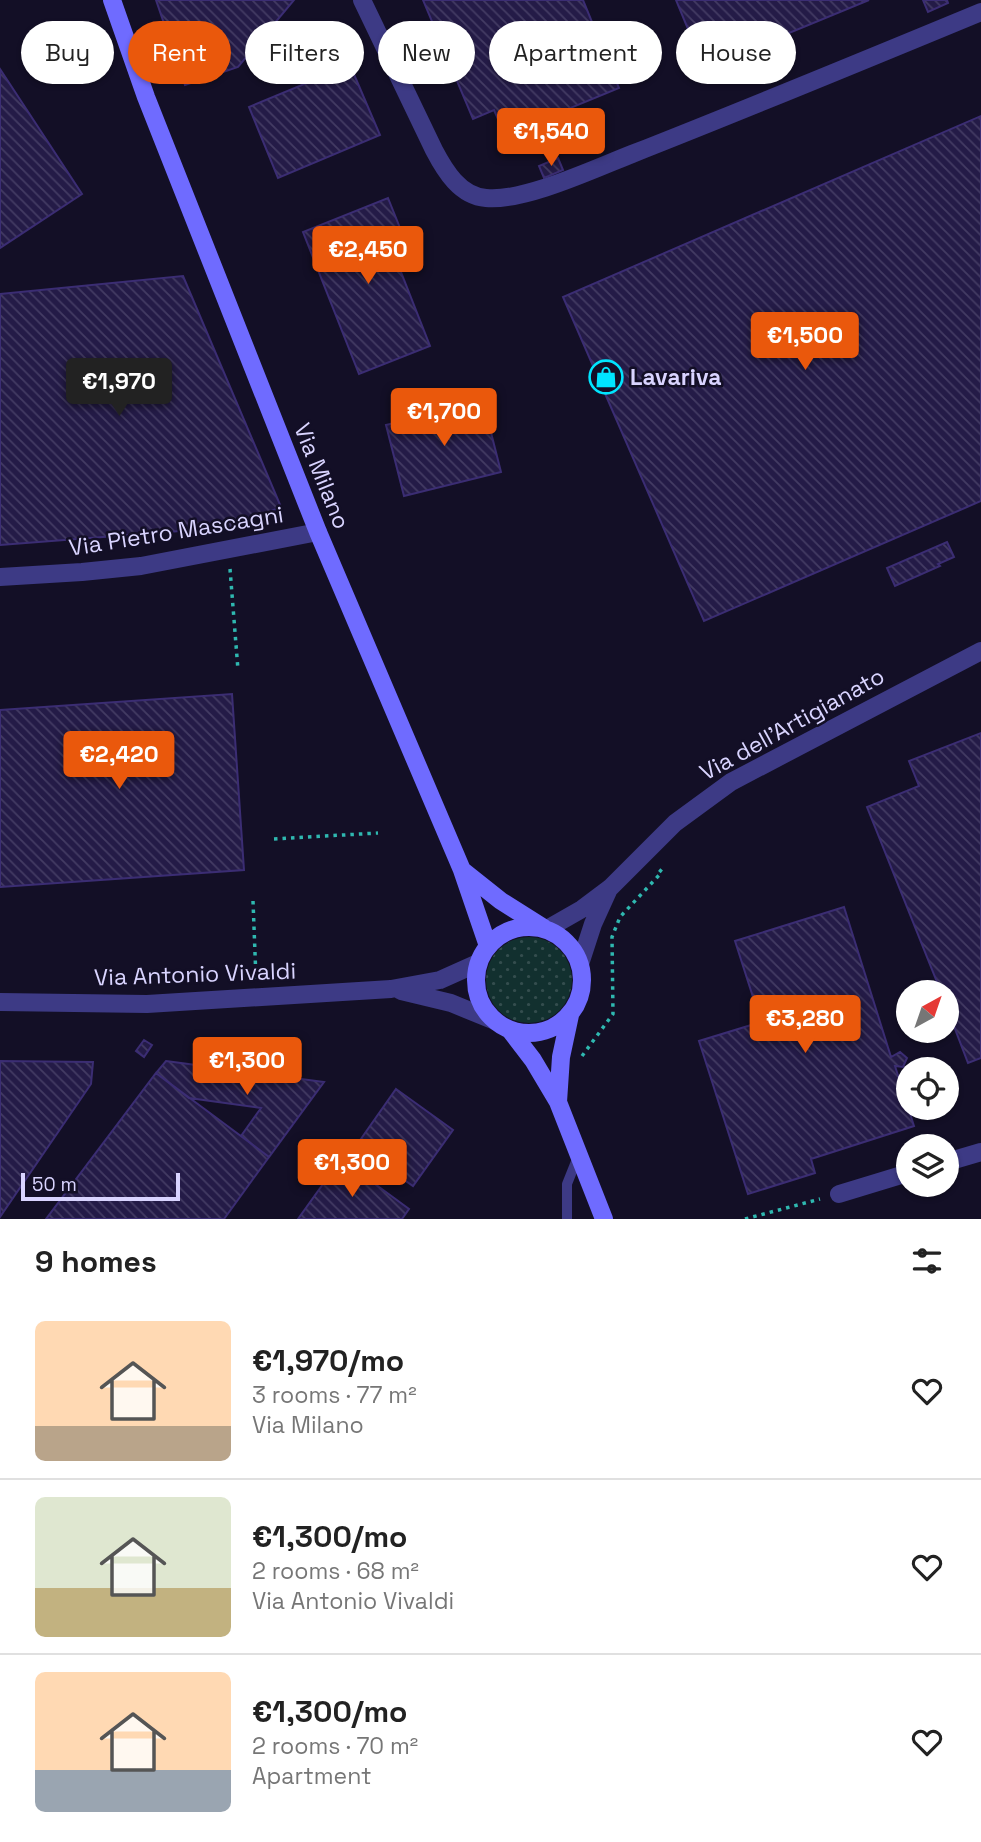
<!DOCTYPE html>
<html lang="en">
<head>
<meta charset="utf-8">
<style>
  body { margin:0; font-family:"Space Grotesk",sans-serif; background:#f6f6f6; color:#222; height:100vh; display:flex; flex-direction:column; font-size:26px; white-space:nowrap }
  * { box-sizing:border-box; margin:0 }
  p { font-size:23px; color:#767676 }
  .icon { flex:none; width:38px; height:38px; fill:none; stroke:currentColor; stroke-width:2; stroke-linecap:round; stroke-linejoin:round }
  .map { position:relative; height:1219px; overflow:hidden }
  .details { display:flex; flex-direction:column; background:#fff; flex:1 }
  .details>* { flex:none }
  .hud { position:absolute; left:21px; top:21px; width:940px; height:63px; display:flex; gap:14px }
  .needle { width:46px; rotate:40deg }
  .tools { position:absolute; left:896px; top:980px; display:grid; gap:14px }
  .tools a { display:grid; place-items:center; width:63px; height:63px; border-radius:50%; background:#fff; box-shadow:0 2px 5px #0004; font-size:35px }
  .scale { position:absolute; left:21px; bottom:18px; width:159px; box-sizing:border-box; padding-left:7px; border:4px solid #d9d4ff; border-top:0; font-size:19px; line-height:24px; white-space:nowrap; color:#d9d4ff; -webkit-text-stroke:5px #130f26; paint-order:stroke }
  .price { position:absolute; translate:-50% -60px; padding:0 16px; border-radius:7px; background:#ea580c; color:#fff; font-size:23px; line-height:46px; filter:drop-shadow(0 2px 4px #0008) }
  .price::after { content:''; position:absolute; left:50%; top:42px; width:21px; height:16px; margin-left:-10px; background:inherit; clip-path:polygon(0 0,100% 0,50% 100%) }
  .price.on { background:#222; color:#fff }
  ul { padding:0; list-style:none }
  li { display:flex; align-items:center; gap:21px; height:175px; padding:0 35px }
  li+li { border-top:2px solid #e0e0e0 }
  li span { display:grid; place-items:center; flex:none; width:196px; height:140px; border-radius:10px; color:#555 }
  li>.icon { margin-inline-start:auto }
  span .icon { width:84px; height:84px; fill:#fffc; stroke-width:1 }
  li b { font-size:30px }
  h2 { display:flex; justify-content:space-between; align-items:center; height:84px; padding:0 35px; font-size:30px }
  .tag { padding:0 24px; border-radius:32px; background:#fff; box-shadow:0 2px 5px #0004; font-size:24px; line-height:63px }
  .tag.on { background:#ea580c; color:#fff }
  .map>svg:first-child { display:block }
  .grass { fill:url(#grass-dots) }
  .building { fill:url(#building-back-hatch); stroke:#3b2d73; stroke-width:2 }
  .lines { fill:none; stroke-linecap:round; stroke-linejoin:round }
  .path { stroke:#2fb8b0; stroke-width:3.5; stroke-dasharray:3.5 5; stroke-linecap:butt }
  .lane { stroke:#3d3a85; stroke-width:10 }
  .street { stroke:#3d3a85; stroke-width:18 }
  .secondary { stroke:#6f6bff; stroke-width:18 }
  .labels { text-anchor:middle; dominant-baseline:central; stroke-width:5; stroke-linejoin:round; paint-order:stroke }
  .poi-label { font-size:23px; font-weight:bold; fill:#d9d4ff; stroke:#130f26; text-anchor:start }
  .street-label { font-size:23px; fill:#d9d4ff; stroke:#130f26 }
</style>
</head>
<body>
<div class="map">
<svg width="981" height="1219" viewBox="0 0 981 1219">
  <defs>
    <pattern id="grass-dots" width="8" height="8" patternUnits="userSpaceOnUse" patternTransform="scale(1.75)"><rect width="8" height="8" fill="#12302f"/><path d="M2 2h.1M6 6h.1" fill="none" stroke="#344d4e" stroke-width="1.8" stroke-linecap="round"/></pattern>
    <pattern id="building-back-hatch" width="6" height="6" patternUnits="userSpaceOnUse" patternTransform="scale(1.75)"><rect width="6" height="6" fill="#241b47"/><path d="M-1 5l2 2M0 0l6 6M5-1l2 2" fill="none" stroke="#433b63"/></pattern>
  </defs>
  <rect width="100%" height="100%" fill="#130f26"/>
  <!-- grass -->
  <path class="grass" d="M486 980a43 43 0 1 1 86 0a43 43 0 1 1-86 0Z"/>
  <!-- building -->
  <path class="building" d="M156,0h138l-56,67 -53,18z
    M423,0h160l36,88 -114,47 -11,-25 -21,9z
    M676,0h193l-165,68z
    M923,0h24l1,3 -20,9z
    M350,65l30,70 -102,43 -29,-71z
    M0,69l82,125 -82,54z
    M981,116v385l-277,120 -141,-324z
    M558,158l5,12 -19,8 -5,-12z
    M388,198l14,35 -14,6 42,107 -71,28 -56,-142z
    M183,276l98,231 -49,20 -232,18v-251z
    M483,401l18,71 -97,24 -18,-71z
    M947,542l7,15 -16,7 2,2 -45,20 -8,-18z
    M232,694l12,176 -244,17v-177z
    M981,733v325l-13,5 -21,-55v-16h-6l-74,-185 52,-21 -10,-25z
    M844,907l47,150 9,-5 7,6 -4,9 -8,-1 19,60 -103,33 4,14 -67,21 -49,-153 62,-19 -26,-81z
    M144,1040l8,5 -8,12 -8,-6z
    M0,1061l93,1 -2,22 -91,133z
    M166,1061l158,21 -55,75 -28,-21 20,-28 -72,-10 -33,-25z
    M156,1073l113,84 -45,62h-178z
    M396,1089l57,41 -40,56 -57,-40z
    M341,1159l68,50 -7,10h-104z"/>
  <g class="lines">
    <!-- path -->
    <path class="path" d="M230,569l8,101
      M274,839l104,-6
      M253,901l3,78
      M582,1056l31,-42 -1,-77 8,-20 42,-45 -6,-5
      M745,1219l75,-20"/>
    <!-- lane -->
    <path class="lane" d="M567,1219v-35l12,-30"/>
    <!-- street -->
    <path class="street" d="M362,0l72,150c11,21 26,46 52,48 38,4 110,-30 146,-44 117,-46 233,-94 349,-142
      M0,577l82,-5 59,-6 177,-34
      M547,929l35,-20 28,-21 65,-65 56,-41 250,-131
      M580,964l13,-40 15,-33
      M401,991l50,12 44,18
      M0,1002l147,2 244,-15 49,-9 38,-17
      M947,1162l34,-10
      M839,1194l69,-21"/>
    <!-- secondary -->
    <path class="secondary" d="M112,0l34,97 172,435 144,338 26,76
      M462,870l39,31 43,27
      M476 980a53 53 0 1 1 106 0a53 53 0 1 1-106 0Z
      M510,1030l23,30 25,42 46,117
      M558,1102l3,-45 9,-42"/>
  </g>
  <!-- icons -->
  <defs>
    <symbol id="shop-ring" viewBox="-11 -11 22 22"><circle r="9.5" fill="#130f26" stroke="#00e5ff" stroke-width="1.5"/><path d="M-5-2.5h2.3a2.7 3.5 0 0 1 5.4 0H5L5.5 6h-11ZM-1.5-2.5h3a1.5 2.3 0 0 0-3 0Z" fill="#00e5ff"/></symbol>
  </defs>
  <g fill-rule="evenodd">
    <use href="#shop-ring" x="587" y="358" width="38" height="38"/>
  </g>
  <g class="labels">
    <!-- poi labels -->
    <g class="poi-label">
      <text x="630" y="377">Lavariva</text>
    </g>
    <!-- street labels -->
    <g class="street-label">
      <text transform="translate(322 476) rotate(68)">Via Milano</text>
      <text transform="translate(176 531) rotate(-9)">Via Pietro Mascagni</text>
      <text transform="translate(792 724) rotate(-29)">Via dell'Artigianato</text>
      <text transform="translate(195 974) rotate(-2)">Via Antonio Vivaldi</text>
    </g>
  </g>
</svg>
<div class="tools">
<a><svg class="needle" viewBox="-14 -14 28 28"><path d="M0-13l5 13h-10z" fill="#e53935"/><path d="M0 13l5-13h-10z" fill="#767676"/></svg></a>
<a><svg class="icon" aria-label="locate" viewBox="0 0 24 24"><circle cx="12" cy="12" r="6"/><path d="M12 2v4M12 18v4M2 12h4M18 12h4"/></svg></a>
<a><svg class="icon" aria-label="layers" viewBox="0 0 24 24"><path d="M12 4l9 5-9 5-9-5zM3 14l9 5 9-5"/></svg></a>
</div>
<div class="scale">50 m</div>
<b class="price" style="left:551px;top:168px">€1,540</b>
<b class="price" style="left:368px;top:286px">€2,450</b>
<b class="price" style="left:805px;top:372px">€1,500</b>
<b class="price on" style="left:119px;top:418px">€1,970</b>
<b class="price" style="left:444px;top:448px">€1,700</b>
<b class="price" style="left:119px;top:791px">€2,420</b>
<b class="price" style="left:805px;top:1055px">€3,280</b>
<b class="price" style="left:247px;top:1097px">€1,300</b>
<b class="price" style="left:352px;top:1199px">€1,300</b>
<div class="hud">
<a class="tag">Buy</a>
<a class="tag on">Rent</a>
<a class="tag">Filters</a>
<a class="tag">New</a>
<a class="tag">Apartment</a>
<a class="tag">House</a>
</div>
</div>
<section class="details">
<h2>9 homes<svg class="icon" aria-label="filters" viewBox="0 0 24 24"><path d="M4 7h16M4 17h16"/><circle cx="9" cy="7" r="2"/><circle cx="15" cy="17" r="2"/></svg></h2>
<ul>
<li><span style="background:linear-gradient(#ffd9b3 75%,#b9a48a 0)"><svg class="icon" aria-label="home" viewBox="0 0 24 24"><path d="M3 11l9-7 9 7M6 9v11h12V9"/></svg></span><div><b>€1,970/mo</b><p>3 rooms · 77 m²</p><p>Via Milano</p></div><svg class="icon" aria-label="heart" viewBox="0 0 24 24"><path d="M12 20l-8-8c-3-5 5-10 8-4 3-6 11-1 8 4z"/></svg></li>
<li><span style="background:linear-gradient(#dfe7d0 65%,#c2b280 0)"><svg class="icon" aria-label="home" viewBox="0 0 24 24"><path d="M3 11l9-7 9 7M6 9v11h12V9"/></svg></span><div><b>€1,300/mo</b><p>2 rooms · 68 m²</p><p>Via Antonio Vivaldi</p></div><svg class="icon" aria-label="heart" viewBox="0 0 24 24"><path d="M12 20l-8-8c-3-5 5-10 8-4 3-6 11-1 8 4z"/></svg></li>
<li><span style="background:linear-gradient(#ffd9b3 70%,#9aa5b1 0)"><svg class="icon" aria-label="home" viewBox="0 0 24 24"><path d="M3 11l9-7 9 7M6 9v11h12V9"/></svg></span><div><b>€1,300/mo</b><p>2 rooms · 70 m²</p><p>Apartment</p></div><svg class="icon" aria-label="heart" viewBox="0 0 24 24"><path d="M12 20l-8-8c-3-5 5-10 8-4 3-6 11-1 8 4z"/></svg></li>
</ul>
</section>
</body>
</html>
